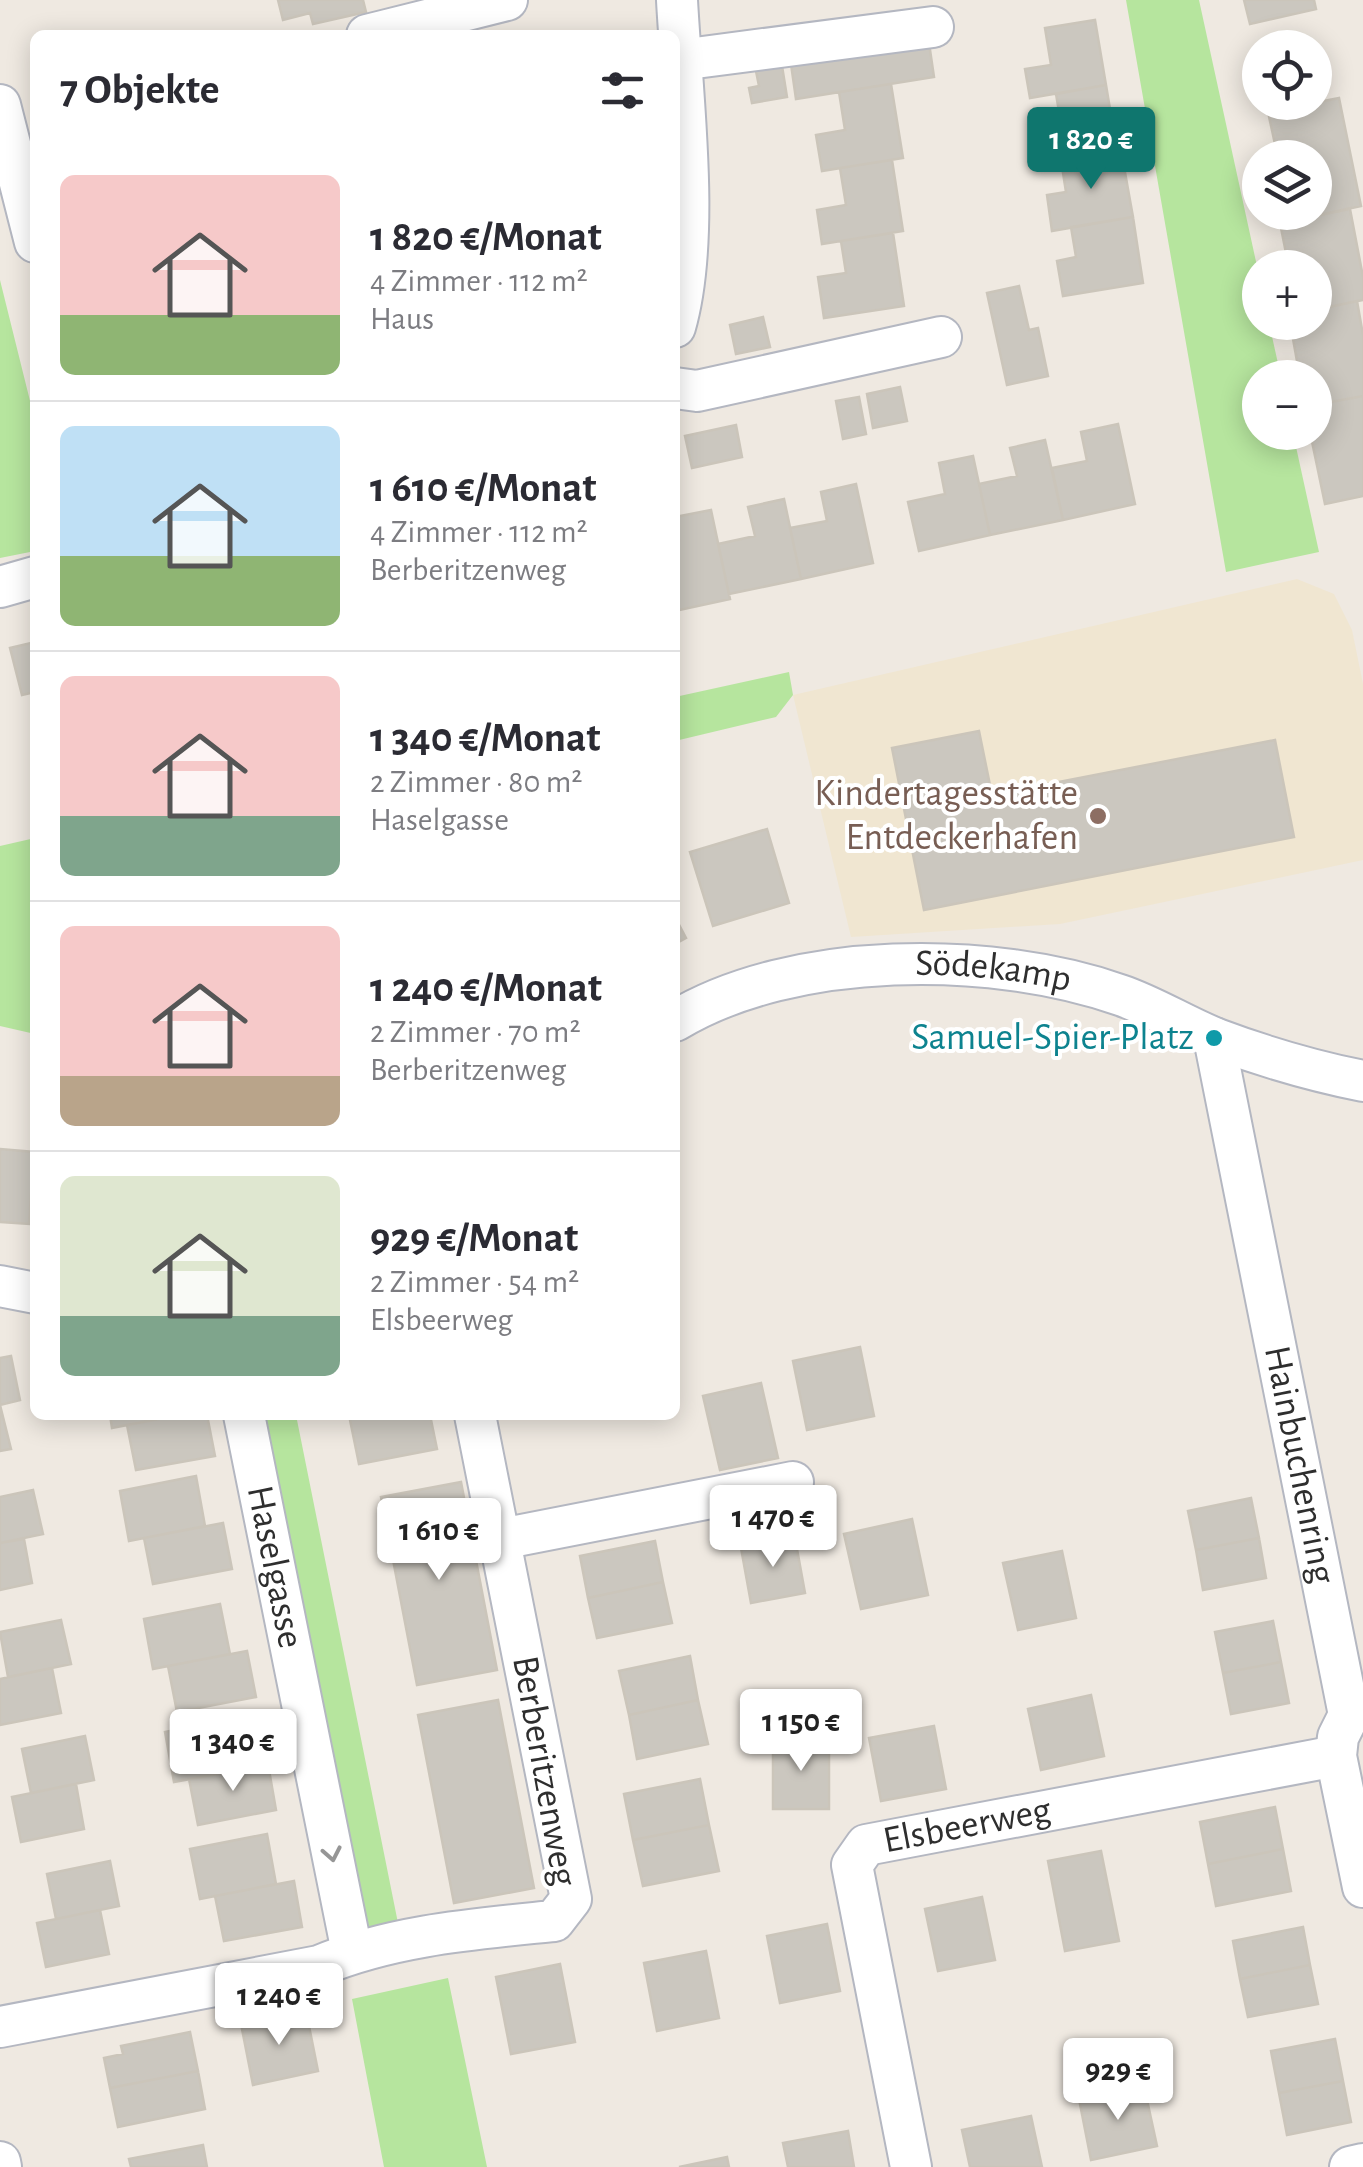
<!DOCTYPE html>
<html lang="de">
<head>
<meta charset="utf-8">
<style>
  body { margin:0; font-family:"Alegreya Sans",sans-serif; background:#f7f7f7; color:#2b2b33; height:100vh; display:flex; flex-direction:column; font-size:38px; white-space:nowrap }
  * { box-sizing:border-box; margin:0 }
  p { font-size:32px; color:#7c7c81 }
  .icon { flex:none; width:55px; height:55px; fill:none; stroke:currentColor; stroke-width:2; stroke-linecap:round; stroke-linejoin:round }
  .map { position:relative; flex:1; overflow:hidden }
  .sheet { position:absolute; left:30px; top:30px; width:650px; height:1390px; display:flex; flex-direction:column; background:#fff; border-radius:15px; box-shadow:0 5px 25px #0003 }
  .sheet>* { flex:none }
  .fabs { position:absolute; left:1242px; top:30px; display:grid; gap:20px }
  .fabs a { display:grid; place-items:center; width:90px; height:90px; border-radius:50%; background:#fff; box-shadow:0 5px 25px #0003; font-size:50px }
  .price { position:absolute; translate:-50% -85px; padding:0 22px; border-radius:10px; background:#fff; color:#222; font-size:32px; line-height:65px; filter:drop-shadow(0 2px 5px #0008) }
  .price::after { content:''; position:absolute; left:50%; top:60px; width:30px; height:22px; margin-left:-15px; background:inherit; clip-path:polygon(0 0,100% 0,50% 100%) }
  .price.active { background:#0f766e; color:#fff }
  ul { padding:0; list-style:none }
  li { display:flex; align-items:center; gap:30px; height:250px; padding:0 30px }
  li+li { border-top:2px solid #e1e1e2 }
  li span { display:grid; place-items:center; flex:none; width:280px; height:200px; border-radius:15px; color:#555 }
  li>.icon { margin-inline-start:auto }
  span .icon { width:120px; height:120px; fill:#fffc; stroke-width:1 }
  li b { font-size:42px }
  h2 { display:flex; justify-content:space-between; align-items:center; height:120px; padding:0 30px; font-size:42px }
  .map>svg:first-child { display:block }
  .education { fill:#f0e6d1 }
  .green { fill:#b6e59e }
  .building { fill:#cbc7bf; stroke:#cbc5ba; stroke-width:2.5 }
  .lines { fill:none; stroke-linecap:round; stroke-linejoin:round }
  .minor-casing { stroke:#b4b7c1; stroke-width:44 }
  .minor { stroke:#fff; stroke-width:40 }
  .oneway { stroke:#969696 }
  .education-dot { fill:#8d6e63; stroke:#fff; stroke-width:4 }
  .culture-dot { fill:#0f9aa8; stroke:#fff; stroke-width:4 }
  .labels { text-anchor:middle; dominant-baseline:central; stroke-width:8; stroke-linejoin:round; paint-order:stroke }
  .education-label { font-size:38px; fill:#785e54; stroke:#fff; text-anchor:end }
  .street-label { font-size:38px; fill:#2e2e2e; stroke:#fff }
  .culture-label { font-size:38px; fill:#0d838f; stroke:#fff; text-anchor:end }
</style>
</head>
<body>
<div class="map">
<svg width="1363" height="2167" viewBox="0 0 1363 2167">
  <rect width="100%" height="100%" fill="#efe9e1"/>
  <!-- education -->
  <path class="education" d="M1297,579l37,15 18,36 11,54v176l-303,64 -209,13 -58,-242z"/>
  <!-- green -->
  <path class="green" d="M1126,0h73l61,280v42l9,1 12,54 -21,1v54l33,1 26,119 -93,20z
    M0,280l35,141v130l-35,7z
    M789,672l4,23 -17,22 -101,24v-44z
    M35,838v196l-35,-8v-180z
    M255,1415h41l107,533 -44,9z
    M448,1978l39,189h-103l-32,-168z"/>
  <!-- building -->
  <path class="building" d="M278,0h85l3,12 -53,12 -3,-11 -27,7z
    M1244,0h70l2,9 -66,15z
    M1095,20l11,65 -76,13 -5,-29 26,-4 -6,-37z
    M929,43l5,34 -138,22 -5,-35z
    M782,66l5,31 -35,6 -3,-15 10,-2 -3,-15z
    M891,84l12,74 -81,13 -6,-36 29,-5 -6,-38z
    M1106,85l11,66 -75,13 -6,-31 26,-4 -6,-35z
    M1339,98l22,108 -70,15 -2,-9h26v-54h-37l-10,-46z
    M1121,150l12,67 -81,14 -5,-36 19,-3 -5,-32z
    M892,160l11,71 -81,13 -5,-34 29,-5 -6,-37z
    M1350,209l13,68v23l-48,10v-42h-26l-9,-45z
    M1133,217l10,66 -80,13 -6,-35 19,-4 -5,-30z
    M893,233l11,73 -80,12 -6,-41 28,-4 -5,-32z
    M1019,286l10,44 9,-2 10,48 -41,9 -20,-92z
    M1357,301l6,34v61l-48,9v-27h-15l-10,-56h25v-12z
    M763,317l7,30 -34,7 -6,-29z
    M900,387l7,34 -34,7 -6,-34z
    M1363,396v100l-38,8 -15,-72h5v-27z
    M859,397l7,37 -23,5 -7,-38z
    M1118,424l17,80 -72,16 -11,-52 35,-7 -6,-29z
    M736,425l6,32 -50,11 -7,-32z
    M1045,440l18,80 -73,15 -11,-51 38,-8 -7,-28z
    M973,456l17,79 -71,16 -11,-49 37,-8 -6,-31z
    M856,484l17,79 -72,16 -11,-51 37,-7 -6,-29z
    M784,499l17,80 -72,15 -11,-50 37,-8 -7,-29z
    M711,510l19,89 -55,12v-70l4,-1 -4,-23z
    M35,642v50l-13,3 -12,-47z
    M979,731l13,64 283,-55 19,97 -370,73 -32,-162z
    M767,829l22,74 -76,23 -23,-74z
    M675,917l11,21 -11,6z
    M0,1149l34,3 -5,72 -29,-2z
    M860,1347l14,69 -67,14 -14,-69z
    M11,1356l9,44 -20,5v-47z
    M761,1383l17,75 -58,12 -17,-74z
    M0,1405l11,44 -11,2z
    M110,1415h69l-67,13z
    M179,1415h28l8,41 -79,14 -9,-45z
    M349,1415h81l7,34 -78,15z
    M196,1476l9,50 -76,15 -9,-50z
    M461,1482l36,188 -80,15 -36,-188z
    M33,1490l10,44 -43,9v-46z
    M1251,1498l8,40 -63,12 -8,-39z
    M912,1519l16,76 -67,14 -17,-75z
    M223,1523l9,46 -79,15 -9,-46z
    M795,1538l10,55 -54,10 -10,-55z
    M1259,1538l7,40 -63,12 -7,-40z
    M24,1539l8,44 -32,7v-47z
    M655,1541l8,41 -75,16 -8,-42z
    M1062,1551l14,67 -58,12 -15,-67z
    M663,1582l9,41 -75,15 -9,-40z
    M220,1604l10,50 -77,15 -9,-50z
    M61,1620l10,44 -63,13 -8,-45z
    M1273,1621l8,41 -58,11 -8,-41z
    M247,1651l9,46 -79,15 -9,-46z
    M690,1656l8,44 -69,15 -10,-44z
    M1281,1662l8,41 -58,11 -8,-41z
    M52,1668l9,45 -61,12v-46z
    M1091,1695l13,61 -63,14 -13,-61z
    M498,1700l36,188 -80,15 -36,-188z
    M698,1700l10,44 -71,15 -8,-44z
    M241,1717l10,51 -77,14 -9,-50z
    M934,1726l12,63 -65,12 -12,-63z
    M85,1736l9,44 -63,13 -9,-44z
    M773,1738h56v71h-56z
    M268,1764l8,46 -78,15 -9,-46z
    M700,1779l9,46 -76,15 -9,-46z
    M76,1784l8,45 -63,13 -9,-45z
    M1275,1807l8,42 -75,15 -8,-42z
    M709,1825l10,46 -76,15 -10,-46z
    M267,1834l9,50 -76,15 -10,-50z
    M1283,1849l8,42 -75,15 -8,-42z
    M1101,1851l18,90 -54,10 -17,-90z
    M110,1861l9,45 -63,13 -9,-45z
    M294,1881l8,46 -78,14 -9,-45z
    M982,1897l13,63 -57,11 -13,-62z
    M100,1910l9,44 -63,13 -9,-44z
    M827,1924l13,67 -60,12 -13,-67z
    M1303,1927l7,38 -70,14 -7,-38z
    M706,1951l13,67 -62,13 -13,-68z
    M560,1964l15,78 -64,12 -15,-77z
    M1310,1965l8,39 -70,13 -8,-38z
    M306,2011l12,60 -65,14 -12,-61z
    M190,2032l8,39 -88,17 -6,-30 19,-4 -2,-8z
    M1335,2039l8,42 -64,12 -8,-42z
    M198,2071l7,38 -87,18 -8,-39z
    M1343,2081l8,41 -64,13 -8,-42z
    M1144,2086l13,60 -66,14 -12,-61z
    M1031,2116l11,51h-72l-8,-37z
    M848,2131l6,36h-66l-5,-24z
    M203,2145l4,22h-76l-2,-8z
    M727,2157l2,10h-50z"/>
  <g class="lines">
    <defs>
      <g id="minor">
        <path d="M367,35l140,-35"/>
        <path d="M680,60l253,-33"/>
        <path d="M0,105l35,137"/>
        <path d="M675,327c26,-90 7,-232 2,-327"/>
        <path d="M675,388l22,3 244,-54"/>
        <path d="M0,587l35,-10"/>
        <path id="s1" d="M675,1021c117,-71 317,-71 445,-26 33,11 64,31 97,44 48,18 96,32 146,42"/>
        <path id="s2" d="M1214,1038l135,677 -11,22 -2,19 27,131"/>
        <path d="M0,1286l35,7"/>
        <path id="s3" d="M244,1415l108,537"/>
        <path d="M501,1539l292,-57"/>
        <path d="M0,2027l319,-61c74,-31 156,-37 235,-45l17,-22 -96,-484"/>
        <path d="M0,2162l1,5"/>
        <path id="s4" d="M911,2167l-59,-302 14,-20 470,-89"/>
        <path d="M1350,2167l13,-3"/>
      </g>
    </defs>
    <!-- minor casing -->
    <use href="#minor" class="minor-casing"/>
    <!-- minor -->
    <use href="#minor" class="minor"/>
  </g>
  <!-- one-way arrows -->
  <defs><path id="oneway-chevron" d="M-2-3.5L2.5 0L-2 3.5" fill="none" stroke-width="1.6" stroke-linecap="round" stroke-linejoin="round" transform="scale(2.5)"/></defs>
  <use class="oneway" href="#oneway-chevron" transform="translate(332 1854) rotate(79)"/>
  <!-- markers -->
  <circle class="education-dot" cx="1098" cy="816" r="10"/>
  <circle class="culture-dot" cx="1214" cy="1038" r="10"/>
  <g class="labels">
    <!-- education labels -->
    <g class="education-label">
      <text x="1078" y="794">Kindertagesstätte<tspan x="1078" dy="44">Entdeckerhafen</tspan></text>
    </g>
    <!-- street labels -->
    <g class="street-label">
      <text stroke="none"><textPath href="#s1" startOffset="328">Södekamp</textPath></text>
      <text stroke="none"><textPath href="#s2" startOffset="435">Hainbuchenring</textPath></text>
      <text stroke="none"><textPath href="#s3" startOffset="155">Haselgasse</textPath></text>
      <text transform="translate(544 1771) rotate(80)">Berberitzenweg</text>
      <text stroke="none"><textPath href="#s4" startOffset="435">Elsbeerweg</textPath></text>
    </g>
    <!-- culture labels -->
    <g class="culture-label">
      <text x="1194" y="1038">Samuel-Spier-Platz</text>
    </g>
  </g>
</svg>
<div class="fabs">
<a><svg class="icon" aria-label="locate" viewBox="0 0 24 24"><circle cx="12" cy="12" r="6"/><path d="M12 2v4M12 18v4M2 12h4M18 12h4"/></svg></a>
<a><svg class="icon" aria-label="layers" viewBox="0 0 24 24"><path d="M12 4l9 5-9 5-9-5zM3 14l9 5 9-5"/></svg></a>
<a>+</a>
<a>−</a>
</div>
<b class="price active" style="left:1091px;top:192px">1 820 €</b>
<b class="price" style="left:773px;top:1570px">1 470 €</b>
<b class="price" style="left:439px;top:1583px">1 610 €</b>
<b class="price" style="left:801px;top:1774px">1 150 €</b>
<b class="price" style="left:233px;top:1794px">1 340 €</b>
<b class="price" style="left:279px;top:2048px">1 240 €</b>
<b class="price" style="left:1118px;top:2123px">929 €</b>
<section class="sheet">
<h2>7 Objekte<svg class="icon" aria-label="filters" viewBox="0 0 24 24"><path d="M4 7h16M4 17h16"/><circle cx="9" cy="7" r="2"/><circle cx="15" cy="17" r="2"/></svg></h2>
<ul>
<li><span style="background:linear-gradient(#f6c9c9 70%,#8fb573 0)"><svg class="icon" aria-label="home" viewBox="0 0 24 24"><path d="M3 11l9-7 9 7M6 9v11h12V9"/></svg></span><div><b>1 820 €/Monat</b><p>4 Zimmer · 112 m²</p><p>Haus</p></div></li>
<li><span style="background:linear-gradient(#bfe0f5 65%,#8fb573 0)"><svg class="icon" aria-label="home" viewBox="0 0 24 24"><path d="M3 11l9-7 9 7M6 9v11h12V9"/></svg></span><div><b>1 610 €/Monat</b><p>4 Zimmer · 112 m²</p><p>Berberitzenweg</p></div></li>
<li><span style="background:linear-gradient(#f6c9c9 70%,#7fa58c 0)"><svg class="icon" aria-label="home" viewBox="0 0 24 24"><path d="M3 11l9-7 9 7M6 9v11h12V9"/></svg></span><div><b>1 340 €/Monat</b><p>2 Zimmer · 80 m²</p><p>Haselgasse</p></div></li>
<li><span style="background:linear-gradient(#f6c9c9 75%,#b9a48a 0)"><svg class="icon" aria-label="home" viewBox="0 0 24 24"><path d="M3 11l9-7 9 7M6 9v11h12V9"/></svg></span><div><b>1 240 €/Monat</b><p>2 Zimmer · 70 m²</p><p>Berberitzenweg</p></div></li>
<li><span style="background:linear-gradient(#dfe7d0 70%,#7fa58c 0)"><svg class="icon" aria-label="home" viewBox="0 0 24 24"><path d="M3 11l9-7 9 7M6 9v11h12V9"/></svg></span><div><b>929 €/Monat</b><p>2 Zimmer · 54 m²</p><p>Elsbeerweg</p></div></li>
</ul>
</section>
</div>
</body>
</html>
